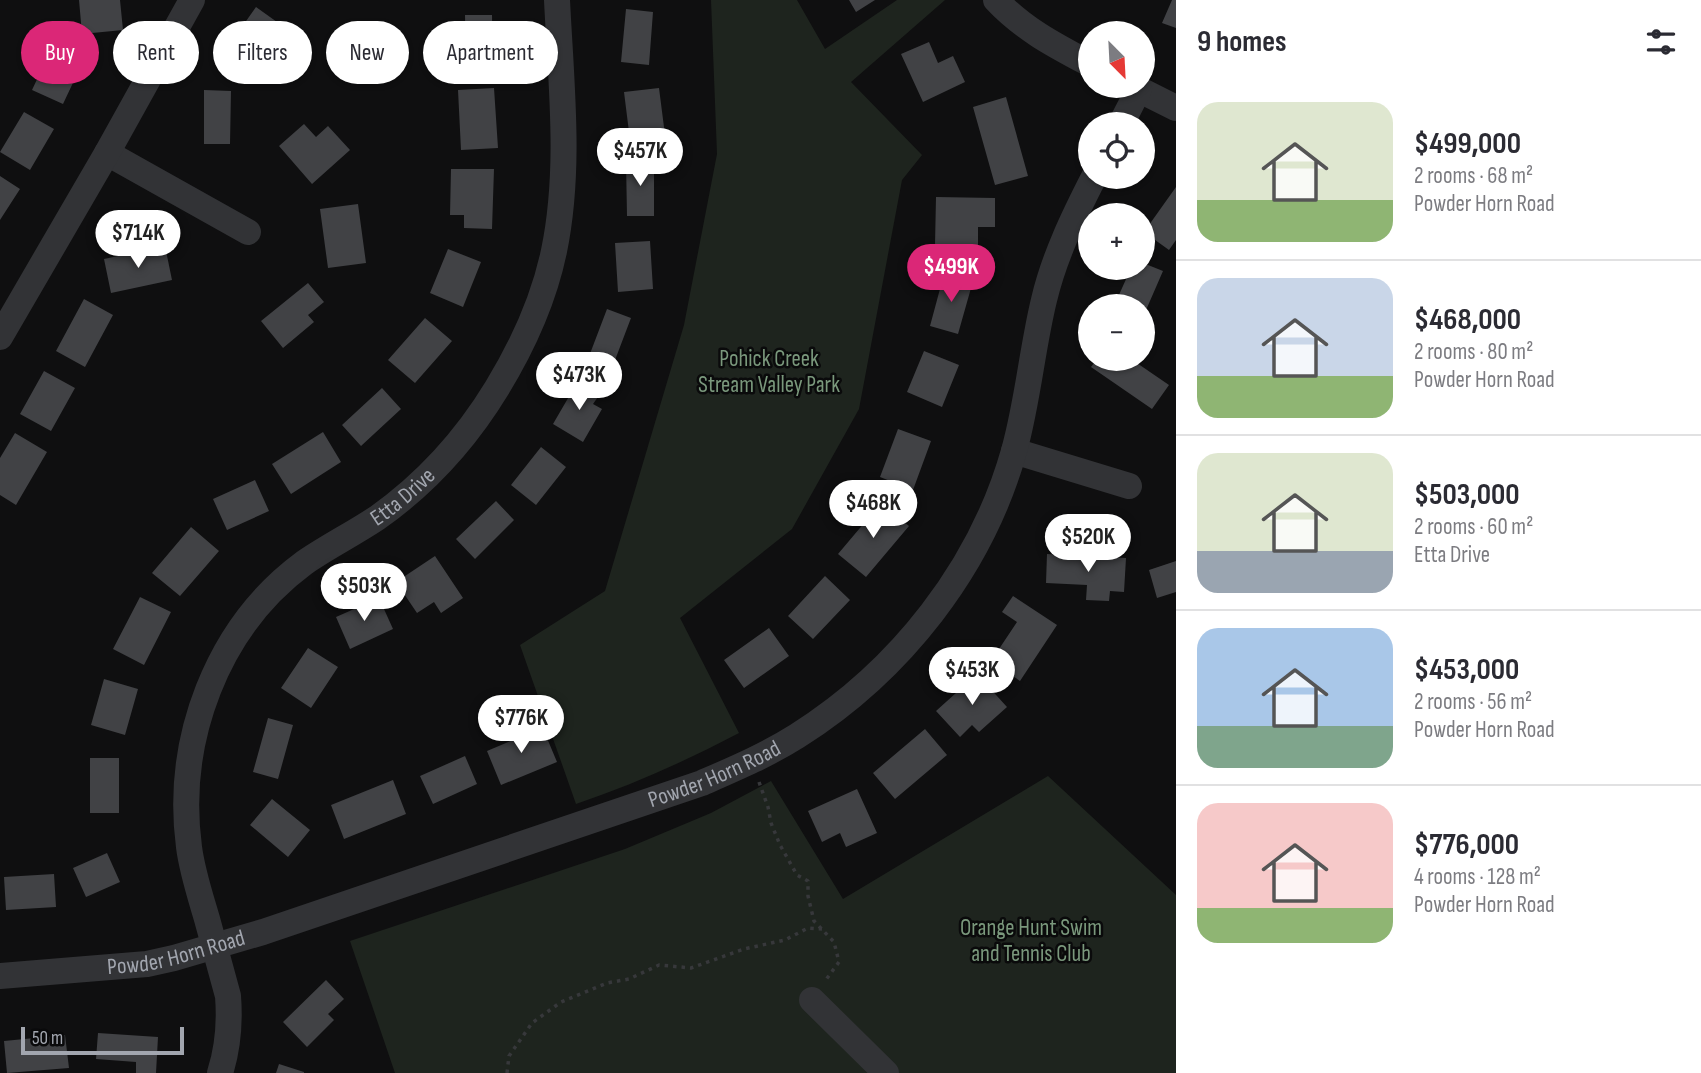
<!DOCTYPE html>
<html lang="en">
<head>
<meta charset="utf-8">
<style>
  body { margin:0; font-family:"Sofia Sans Condensed",sans-serif; background:#f7f7f7; color:#2b2b33; height:100vh; display:flex; flex-direction:column; font-size:26px; white-space:nowrap }
  * { box-sizing:border-box; margin:0 }
  p { font-size:23px; color:#7c7c81 }
  .icon { flex:none; width:38px; height:38px; fill:none; stroke:currentColor; stroke-width:2; stroke-linecap:round; stroke-linejoin:round }
  .map { position:relative; flex:1; overflow:hidden }
  .side { display:flex; flex-direction:column; background:#fff; width:525px }
  .side>* { flex:none }
  .hud { position:absolute; left:21px; top:21px; width:665px; height:63px; display:flex; gap:14px }
  .needle { width:46px; rotate:156deg }
  .controls { position:absolute; left:1078px; top:21px; display:grid; gap:14px }
  .controls a { display:grid; place-items:center; width:77px; height:77px; border-radius:50%; background:#fff; box-shadow:0 2px 5px #0004; font-size:35px }
  .scale { position:absolute; left:21px; bottom:18px; width:163px; box-sizing:border-box; padding-left:7px; border:4px solid #a2a6af; border-top:0; font-size:19px; line-height:24px; white-space:nowrap; color:#a2a6af; -webkit-text-stroke:5px #0a0a0b; paint-order:stroke }
  .price { position:absolute; translate:-50% -60px; padding:0 16px; border-radius:24px; background:#fff; color:#222; font-size:23px; line-height:46px; filter:drop-shadow(0 2px 4px #0008) }
  .price::after { content:''; position:absolute; left:50%; top:42px; width:21px; height:16px; margin-left:-10px; background:inherit; clip-path:polygon(0 0,100% 0,50% 100%) }
  .price.current { background:#db2777; color:#fff }
  ul { padding:0; list-style:none }
  li { display:flex; align-items:center; gap:21px; height:175px; padding:0 21px }
  li+li { border-top:2px solid #e1e1e2 }
  li span { display:grid; place-items:center; flex:none; width:196px; height:140px; border-radius:21px; color:#555 }
  li>.icon { margin-inline-start:auto }
  span .icon { width:84px; height:84px; fill:#fffc; stroke-width:1 }
  li b { font-size:30px }
  h2 { display:flex; justify-content:space-between; align-items:center; height:84px; padding:0 21px; font-size:30px }
  .tag { padding:0 24px; border-radius:32px; background:#fff; box-shadow:0 2px 5px #0004; font-size:24px; line-height:63px }
  .tag.current { background:#db2777; color:#fff }
  main { display:flex; flex:1; min-height:0 }
  .map>svg:first-child { display:block }
  .green { fill:#1e241e }
  .building { fill:#414245 }
  .lines { fill:none; stroke-linecap:round; stroke-linejoin:round }
  .path { stroke:#37383b; stroke-width:3.5; stroke-dasharray:3.5 5; stroke-linecap:butt }
  .minor { stroke:#323336; stroke-width:26 }
  .labels { text-anchor:middle; dominant-baseline:central; stroke-width:5; stroke-linejoin:round; paint-order:stroke }
  .park-label { font-size:23px; fill:#7a987c; stroke:#0a0a0b }
  .street-label { font-size:23px; fill:#a2a6af; stroke:#0a0a0b }
</style>
</head>
<body>
<main>
<div class="map">
<svg width="1176" height="1073" viewBox="0 0 1176 1073">
  <rect width="100%" height="100%" fill="#0f0f10"/>
  <!-- green -->
  <path class="green" d="M711,0h86l28,49 72,-49h48l-94,82 71,73 -20,25 -43,229 -67,120 -112,89 59,115c-53,28 -107,52 -163,71l-56,-159 85,-54 79,-266 33,-171z
    M1048,776l128,119v178h-781l-45,-132 275,-92 86,-36 60,-32 72,118z"/>
  <!-- building -->
  <path class="building" d="M79,0h41l3,30 -41,4z
    M849,0h26l-19,12z
    M1172,0h4v28l-14,-5z
    M256,7l28,20 -34,49 -28,-21z
    M626,9l27,3 -4,53 -28,-3z
    M465,15h27l1,54 -27,1z
    M57,37l31,14 -25,53 -31,-14z
    M929,42l9,21 15,-7 12,26 -42,20 -22,-48z
    M494,88l4,60 -37,2 -3,-60z
    M659,88l6,47 -35,5 -6,-48z
    M204,90l27,1 -1,53h-26z
    M1006,97l22,79 -33,9 -22,-78z
    M24,112l30,17 -24,41 -30,-18z
    M304,124l12,13 12,-11 22,24 -38,34 -33,-38z
    M654,160v56h-27l-1,-55z
    M451,169h43l-2,60 -28,-1v-13h-14z
    M0,176l20,13 -20,31z
    M1176,187v53l-7,10 -25,-18z
    M936,197l59,1v29h-17v19l-43,-1z
    M358,204l8,59 -38,5 -8,-59z
    M650,241l3,48 -35,3 -3,-49z
    M165,246l7,34 -61,13 -7,-34z
    M448,249l33,13 -18,45 -33,-14z
    M1143,263l20,8 -20,46v-11h-29l17,-38h12z
    M944,274l29,7 -15,53 -28,-8z
    M308,283l16,19 -16,13 6,7 -31,26 -22,-27z
    M84,299l29,16 -28,52 -29,-16z
    M607,309l24,9 -19,50 -24,-9z
    M425,318l27,23 -37,42 -27,-23z
    M924,351l35,14 -17,42 -35,-15z
    M1097,359h34l38,26 -17,24 -61,-42z
    M44,371l31,17 -24,43 -31,-17z
    M578,381l22,13 -7,10 9,5 -19,33 -30,-18z
    M382,388l19,21 -40,37 -19,-21z
    M898,429l33,12 -18,49 -33,-13z
    M323,432l18,30 -50,32 -19,-30z
    M15,433l32,19 -31,53 -16,-10v-37z
    M541,447l25,20 -30,38 -25,-20z
    M255,480l14,31 -42,19 -14,-31z
    M496,501l18,19 -39,39 -19,-20z
    M881,503l28,23 -43,51 -28,-23z
    M191,527l28,24 -39,45 -28,-23z
    M1047,554l79,4 -2,34 -14,-1 -1,10 -23,-1 1,-15 -41,-2z
    M435,556l28,42 -22,15 -7,-11 -17,11 -21,-31z
    M1176,561v31l-19,6 -8,-28z
    M825,576l25,24 -37,39 -25,-23z
    M1013,596l44,29 -37,56 -29,-20 26,-39 -15,-10z
    M140,597l31,15 -27,53 -31,-16z
    M379,598l14,31 -43,20 -14,-32z
    M769,628l20,28 -45,32 -20,-28z
    M308,648l30,19 -27,41 -30,-20z
    M977,674l30,33 -28,25 -7,-7 -12,12 -24,-26z
    M104,679l34,10 -13,46 -34,-10z
    M268,718l25,7 -15,54 -25,-7z
    M526,723l5,13 13,-5 13,31 -56,23 -14,-34 26,-11 -4,-10z
    M925,729l22,26 -52,44 -22,-26z
    M465,756l12,28 -44,20 -13,-28z
    M90,758h29v55h-29z
    M393,780l13,34 -62,25 -13,-34z
    M857,789l20,44 -31,14 -6,-14 -18,9 -14,-31z
    M272,799l38,31 -22,27 -38,-32z
    M107,853l13,29 -34,15 -13,-29z
    M54,874l2,33 -50,3 -2,-33z
    M326,980l18,19 -16,15 6,6 -27,27 -24,-25z
    M98,1033l60,4 -2,36h-20v-11l-40,-3z
    M65,1035l4,33 -62,5 -3,-32z
    M279,1064l25,8v1h-28z"/>
  <g class="lines">
    <!-- path -->
    <path class="path" d="M759,782l9,25 3,16 9,22 17,30 11,6v15l6,25 20,21 5,20 -14,19
      M507,1073l2,-17 23,-33 29,-21 46,-19 22,-4 30,-14 32,3 53,-19 41,-9 23,-12 14,1"/>
    <!-- minor -->
    <g class="minor">
      <path d="M996,0c27,29 60,46 94,64"/>
      <path d="M1132,86l44,22"/>
      <path d="M1121,124l18,-35"/>
      <path d="M107,153l141,79"/>
      <path d="M0,337l107,-184 85,-153"/>
      <path d="M1014,451l115,35"/>
      <path id="s1" d="M0,976l147,-12 27,-6 89,-26 439,-149c32,-14 65,-28 95,-47 103,-65 184,-168 217,-285 14,-50 18,-102 30,-151 10,-43 30,-84 50,-123"/>
      <path d="M812,1000l74,73"/>
      <path id="s2" d="M220,1073c8,-25 10,-51 8,-77 -7,-26 -14,-51 -21,-77 -7,-24 -15,-48 -18,-72 -14,-106 27,-219 115,-284 23,-16 49,-29 73,-45 48,-34 89,-79 120,-130 25,-41 47,-89 57,-137 17,-82 7,-168 3,-251"/>
    </g>
  </g>
  <g class="labels">
    <!-- park labels -->
    <g class="park-label">
      <text x="769" y="359">Pohick Creek<tspan x="769" dy="26">Stream Valley Park</tspan></text>
      <text x="1031" y="928">Orange Hunt Swim<tspan x="1031" dy="26">and Tennis Club</tspan></text>
    </g>
    <!-- street labels -->
    <g class="street-label">
      <text stroke="none"><textPath href="#s2" startOffset="672">Etta Drive</textPath></text>
      <text stroke="none"><textPath href="#s1" startOffset="746">Powder Horn Road</textPath></text>
      <text stroke="none"><textPath href="#s1" startOffset="178">Powder Horn Road</textPath></text>
    </g>
  </g>
</svg>
<div class="controls">
<a><svg class="needle" viewBox="-14 -14 28 28"><path d="M0-13l5 13h-10z" fill="#e53935"/><path d="M0 13l5-13h-10z" fill="#7c7c81"/></svg></a>
<a><svg class="icon" aria-label="locate" viewBox="0 0 24 24"><circle cx="12" cy="12" r="6"/><path d="M12 2v4M12 18v4M2 12h4M18 12h4"/></svg></a>
<a>+</a>
<a>−</a>
</div>
<div class="scale">50 m</div>
<b class="price" style="left:640px;top:188px">$457K</b>
<b class="price" style="left:138px;top:270px">$714K</b>
<b class="price current" style="left:951px;top:304px">$499K</b>
<b class="price" style="left:579px;top:412px">$473K</b>
<b class="price" style="left:873px;top:540px">$468K</b>
<b class="price" style="left:1088px;top:574px">$520K</b>
<b class="price" style="left:364px;top:623px">$503K</b>
<b class="price" style="left:972px;top:707px">$453K</b>
<b class="price" style="left:521px;top:755px">$776K</b>
<div class="hud">
<a class="tag current">Buy</a>
<a class="tag">Rent</a>
<a class="tag">Filters</a>
<a class="tag">New</a>
<a class="tag">Apartment</a>
</div>
</div>
<section class="side">
<h2>9 homes<svg class="icon" aria-label="filters" viewBox="0 0 24 24"><path d="M4 7h16M4 17h16"/><circle cx="9" cy="7" r="2"/><circle cx="15" cy="17" r="2"/></svg></h2>
<ul>
<li><span style="background:linear-gradient(#dfe7d0 70%,#8fb573 0)"><svg class="icon" aria-label="home" viewBox="0 0 24 24"><path d="M3 11l9-7 9 7M6 9v11h12V9"/></svg></span><div><b>$499,000</b><p>2 rooms · 68 m²</p><p>Powder Horn Road</p></div></li>
<li><span style="background:linear-gradient(#c9d6e8 70%,#8fb573 0)"><svg class="icon" aria-label="home" viewBox="0 0 24 24"><path d="M3 11l9-7 9 7M6 9v11h12V9"/></svg></span><div><b>$468,000</b><p>2 rooms · 80 m²</p><p>Powder Horn Road</p></div></li>
<li><span style="background:linear-gradient(#dfe7d0 70%,#9aa5b1 0)"><svg class="icon" aria-label="home" viewBox="0 0 24 24"><path d="M3 11l9-7 9 7M6 9v11h12V9"/></svg></span><div><b>$503,000</b><p>2 rooms · 60 m²</p><p>Etta Drive</p></div></li>
<li><span style="background:linear-gradient(#a9c7e8 70%,#7fa58c 0)"><svg class="icon" aria-label="home" viewBox="0 0 24 24"><path d="M3 11l9-7 9 7M6 9v11h12V9"/></svg></span><div><b>$453,000</b><p>2 rooms · 56 m²</p><p>Powder Horn Road</p></div></li>
<li><span style="background:linear-gradient(#f6c9c9 75%,#8fb573 0)"><svg class="icon" aria-label="home" viewBox="0 0 24 24"><path d="M3 11l9-7 9 7M6 9v11h12V9"/></svg></span><div><b>$776,000</b><p>4 rooms · 128 m²</p><p>Powder Horn Road</p></div></li>
</ul>
</section>
</main>
</body>
</html>
